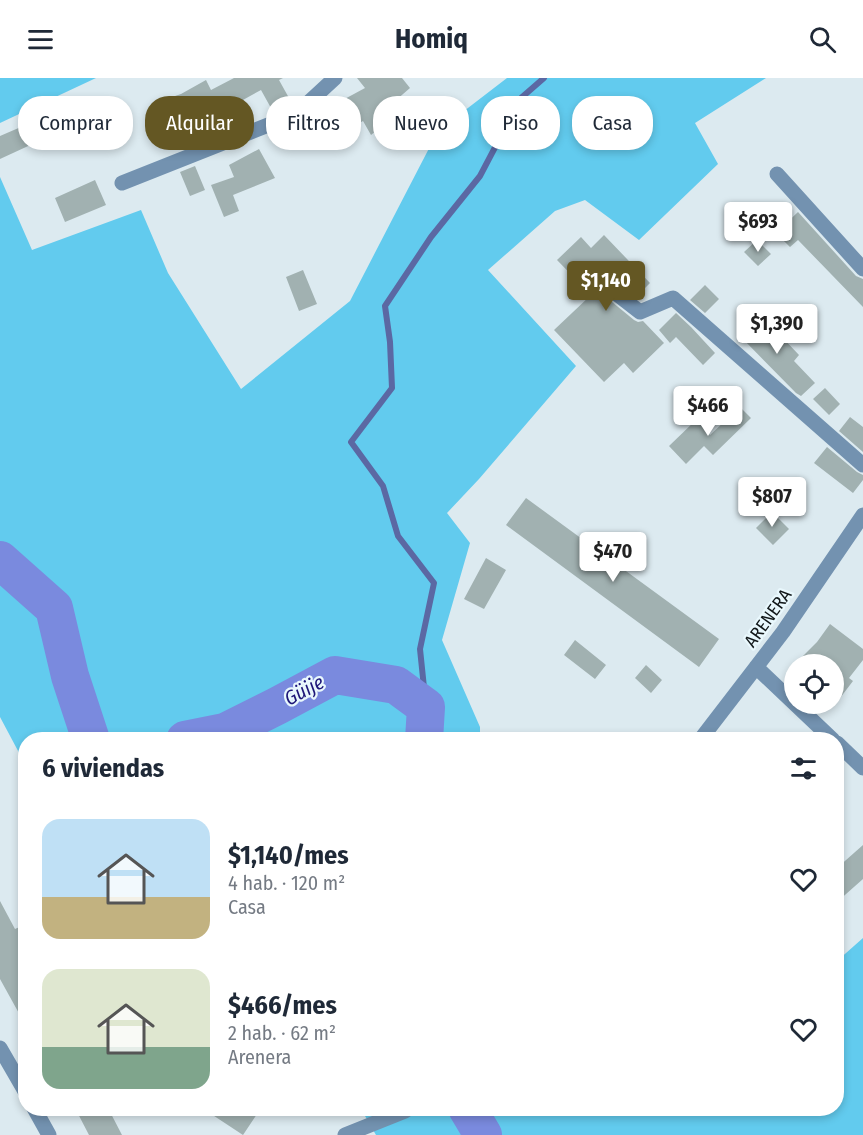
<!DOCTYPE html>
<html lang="es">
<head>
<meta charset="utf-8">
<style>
  body { margin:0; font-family:"Fira Sans Condensed",sans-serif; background:#f6f6f7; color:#1f2937; height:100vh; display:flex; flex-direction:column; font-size:22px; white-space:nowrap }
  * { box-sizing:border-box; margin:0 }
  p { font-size:20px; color:#747a83 }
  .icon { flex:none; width:33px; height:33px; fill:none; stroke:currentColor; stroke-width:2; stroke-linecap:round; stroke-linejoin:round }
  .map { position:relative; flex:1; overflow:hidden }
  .details { position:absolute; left:18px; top:654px; width:826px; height:384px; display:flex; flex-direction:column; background:#fff; border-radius:24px; box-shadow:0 3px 9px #0003 }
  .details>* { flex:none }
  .top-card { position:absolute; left:18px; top:18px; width:828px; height:54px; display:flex; gap:12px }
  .controls { position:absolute; left:784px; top:576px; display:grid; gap:12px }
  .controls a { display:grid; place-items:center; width:60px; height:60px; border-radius:50%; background:#fff; box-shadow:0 3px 9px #0003; font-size:30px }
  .price { position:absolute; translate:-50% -51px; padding:0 14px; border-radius:6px; background:#fff; color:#222; font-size:20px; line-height:39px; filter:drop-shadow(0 2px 3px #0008) }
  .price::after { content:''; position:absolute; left:50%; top:36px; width:18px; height:14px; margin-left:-9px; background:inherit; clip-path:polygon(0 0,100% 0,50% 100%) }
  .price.selected { background:#645723; color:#fff }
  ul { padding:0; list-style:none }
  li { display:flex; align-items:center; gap:18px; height:150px; padding:0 24px }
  li span { display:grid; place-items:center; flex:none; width:168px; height:120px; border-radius:18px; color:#555 }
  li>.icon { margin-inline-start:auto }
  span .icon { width:72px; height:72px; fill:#fffc; stroke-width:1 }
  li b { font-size:26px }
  h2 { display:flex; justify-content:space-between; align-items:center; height:72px; padding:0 24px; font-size:26px }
  .tag { padding:0 21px; border-radius:24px; background:#fff; box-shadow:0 3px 9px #0003; font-size:21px; line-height:54px }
  .tag.selected { background:#645723; color:#fff }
  header { display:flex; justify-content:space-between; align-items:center; height:78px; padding:0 24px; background:#fff; font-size:27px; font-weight:700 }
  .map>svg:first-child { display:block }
  .green { fill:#62cbee }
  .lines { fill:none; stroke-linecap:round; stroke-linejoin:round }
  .stream { stroke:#5b68a3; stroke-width:6 }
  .river { stroke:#7a8ade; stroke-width:38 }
  .building { fill:#a1b1b1 }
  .minor { stroke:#7392b0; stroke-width:15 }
  .labels { text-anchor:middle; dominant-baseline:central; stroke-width:4.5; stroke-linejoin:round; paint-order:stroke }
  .street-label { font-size:18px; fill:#12181a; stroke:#e9f8fd }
  .water-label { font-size:20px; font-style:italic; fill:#1d1678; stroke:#e9f8fd }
</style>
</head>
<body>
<header><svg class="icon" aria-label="menu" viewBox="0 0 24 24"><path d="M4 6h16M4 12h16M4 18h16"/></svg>Homiq<svg class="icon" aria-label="search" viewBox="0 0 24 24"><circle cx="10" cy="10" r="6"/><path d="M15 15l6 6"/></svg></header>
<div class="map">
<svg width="863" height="1057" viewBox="0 0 863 1057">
  <rect width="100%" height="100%" fill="#dceaf0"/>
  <!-- green -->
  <path class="green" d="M0,0h96l-96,45z
    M507,0h259l-71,45 23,41 -79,76 -54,-40 -30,11 -67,59 88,96 -97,113 -32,34 23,30 -28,97 38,87v12l-454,1 -1,24 -25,-47v-540l32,73 109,-40 27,63 73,116 109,-88 88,-170z
    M863,860v197h-487l-15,-26 302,-1 1,2 2,-2h171v-147z"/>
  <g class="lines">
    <!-- stream -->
    <path class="stream" d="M426,629l-6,-58 14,-66 -36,-47 -15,-50 -32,-44 41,-54 -2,-46 -5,-36 46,-69 49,-61 41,-78 23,-20"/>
    <!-- river -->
    <path class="river" d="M0,482l54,48 16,68 21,64
      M185,662l40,-8 52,-26 58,-31 61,10 30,22 -2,33
      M467,1030l16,27"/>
  </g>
  <!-- building -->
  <path class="building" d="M234,0h49l-4,2 10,18 -18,10 -10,-18 -38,21 1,3 -15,8 -1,-2 -47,15 -10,-31 30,-10 25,-14 5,10z
    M357,0h45l8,10 -15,13 7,8 -31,26 -8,-14 -36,20 -16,-28 15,-9 2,4 37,-20z
    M44,39l8,18 -52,24v-23z
    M259,71l16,29 -42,17 6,16 -15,6 -13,-32 23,-8 -5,-12z
    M195,88l10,24 -15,6 -10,-24z
    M95,102l11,25 -41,17 -10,-24z
    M798,134l58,64 7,3v28l-65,-67 -8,7 -14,-14z
    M604,157l46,48 -14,14 -26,-21 -5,-2 -5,1 -4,4 -2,4 1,5 39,32 4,2 5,-1 21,22 -31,30 -9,-10 -20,19 -50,-52 37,-35 -34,-35 24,-23 10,11z
    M757,162l14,14 -13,12 -14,-14z
    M303,192l14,34 -18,7 -13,-34z
    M705,207l14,14 -14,14 -15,-13z
    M676,235l15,14 24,26 -12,12 -27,-28 -6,6 -11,-13z
    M761,237l38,40 -5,6 21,22 -14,13 -5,-3 -56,-57z
    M825,310l15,16 -11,11 -16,-16z
    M740,329l11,11 -38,37 -9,-9 -18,18 -17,-18 27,-26 14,15z
    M850,339l13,10v25l-24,-21z
    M827,369l30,25 6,3v5l-10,13 -39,-30z
    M526,420l193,141 -20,28 -193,-142z
    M772,434l17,17 -16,16 -17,-17z
    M486,480l20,12 -22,39 -20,-10z
    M830,546l33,25v11l-14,18 4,3 -19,25v-42h-39l22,-22z
    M575,562l31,25 -11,14 -31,-24z
    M646,587l16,15 -11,13 -16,-15z
    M863,767v34l-26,23v-34z
    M0,823l15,28 11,-5v102l-26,-47z
    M75,1030h33l14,27h-33z
    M202,1030h46l9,6 -14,21z"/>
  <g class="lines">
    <!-- minor -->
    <path class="minor" d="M777,96l86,95
      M122,105l174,-69 39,-36
      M604,206l36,28 33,-14 190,167
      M756,589l77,73
      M700,662l83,-108 80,-117
      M837,665l26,25
      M0,970l26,45
      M34,1030l15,27
      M345,1057l60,-24 4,-3"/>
  </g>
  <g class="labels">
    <!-- street labels -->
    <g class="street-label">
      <text transform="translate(768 540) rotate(-54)">ARENERA</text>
    </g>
    <!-- water labels -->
    <g class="water-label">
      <text transform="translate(304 612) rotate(-28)">Güije</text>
    </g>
  </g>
</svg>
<div class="controls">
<a><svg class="icon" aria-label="locate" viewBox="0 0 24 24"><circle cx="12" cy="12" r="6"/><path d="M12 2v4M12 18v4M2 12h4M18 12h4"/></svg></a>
</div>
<b class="price" style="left:758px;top:175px">$693</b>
<b class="price selected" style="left:606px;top:234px">$1,140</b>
<b class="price" style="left:777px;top:277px">$1,390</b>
<b class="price" style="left:708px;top:359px">$466</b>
<b class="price" style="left:772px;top:450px">$807</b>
<b class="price" style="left:613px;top:505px">$470</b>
<div class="top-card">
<a class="tag">Comprar</a>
<a class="tag selected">Alquilar</a>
<a class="tag">Filtros</a>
<a class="tag">Nuevo</a>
<a class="tag">Piso</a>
<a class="tag">Casa</a>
</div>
<section class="details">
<h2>6 viviendas<svg class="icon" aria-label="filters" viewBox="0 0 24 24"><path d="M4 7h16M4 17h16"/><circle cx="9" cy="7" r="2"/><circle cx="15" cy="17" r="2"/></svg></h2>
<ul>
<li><span style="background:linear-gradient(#bfe0f5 65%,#c2b280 0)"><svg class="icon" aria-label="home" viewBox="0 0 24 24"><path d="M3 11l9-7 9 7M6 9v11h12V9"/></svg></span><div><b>$1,140/mes</b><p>4 hab. · 120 m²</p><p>Casa</p></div><svg class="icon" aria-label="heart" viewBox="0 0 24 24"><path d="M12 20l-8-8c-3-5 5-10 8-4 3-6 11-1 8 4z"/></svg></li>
<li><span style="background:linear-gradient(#dfe7d0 65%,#7fa58c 0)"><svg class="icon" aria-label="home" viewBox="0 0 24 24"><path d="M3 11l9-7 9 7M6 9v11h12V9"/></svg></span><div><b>$466/mes</b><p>2 hab. · 62 m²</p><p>Arenera</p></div><svg class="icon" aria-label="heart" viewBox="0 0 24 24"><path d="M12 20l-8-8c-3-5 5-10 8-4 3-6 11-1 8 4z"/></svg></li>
</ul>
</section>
</div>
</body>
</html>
